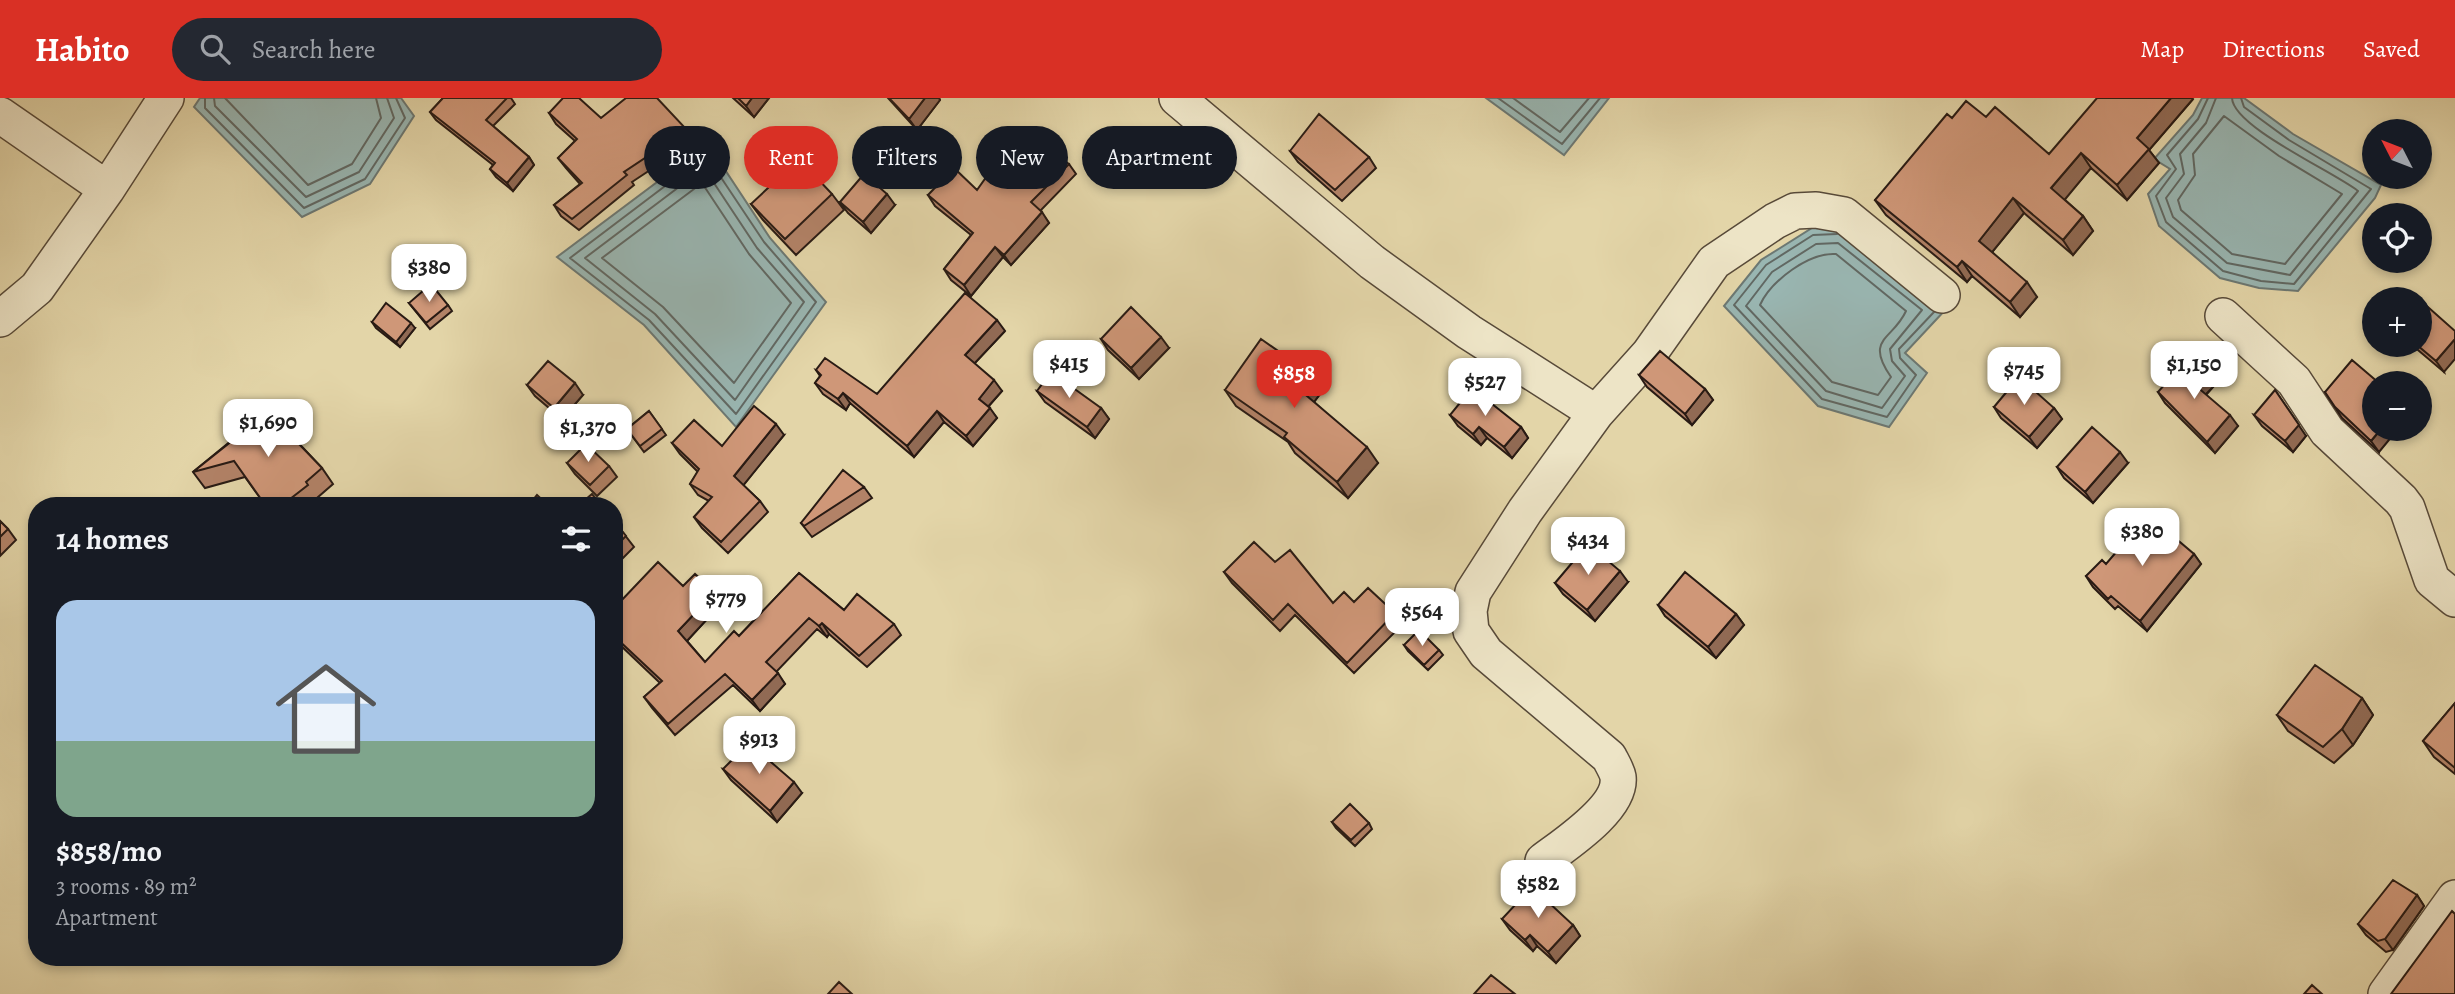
<!DOCTYPE html>
<html lang="en">
<head>
<meta charset="utf-8">
<style>
  body { margin:0; font-family:Alegreya,serif; background:#242831; color:#f1f3f6; height:100vh; display:flex; flex-direction:column; font-size:26px; white-space:nowrap }
  * { box-sizing:border-box; margin:0 }
  p { font-size:23px; color:#9ea1a6 }
  .icon { flex:none; width:38px; height:38px; fill:none; stroke:currentColor; stroke-width:2; stroke-linecap:round; stroke-linejoin:round }
  .map { position:relative; flex:1; overflow:hidden }
  .drawer { position:absolute; left:28px; top:399px; width:595px; height:469px; display:flex; flex-direction:column; background:#171b24; border-radius:28px; box-shadow:0 4px 10px #0003 }
  .drawer>* { flex:none }
  .hud { position:absolute; left:644px; top:28px; width:665px; height:63px; display:flex; gap:14px }
  .needle { width:46px; rotate:312deg }
  .buttons { position:absolute; left:2362px; top:21px; display:grid; gap:14px }
  .buttons a { display:grid; place-items:center; width:70px; height:70px; border-radius:50%; background:#171b24; box-shadow:0 4px 10px #0003; font-size:35px }
  .price { position:absolute; translate:-50% -60px; padding:0 16px; border-radius:14px; background:#fff; color:#222; font-size:23px; line-height:46px; filter:drop-shadow(0 2px 4px #0008) }
  .price::after { content:''; position:absolute; left:50%; top:42px; width:21px; height:16px; margin-left:-10px; background:inherit; clip-path:polygon(0 0,100% 0,50% 100%) }
  .price.current { background:#d93025; color:#fff }
  ul { padding:0; list-style:none }
  li { display:grid; align-content:center; gap:14px; height:371px; padding:0 28px }
  li span { display:grid; place-items:center; height:217px; border-radius:21px; color:#555 }
  li>.icon { margin-inline-start:auto }
  span .icon { width:126px; height:126px; fill:#fffc; stroke-width:1 }
  li b { font-size:30px }
  h2 { display:flex; justify-content:space-between; align-items:center; height:84px; padding:0 28px; font-size:30px }
  .chip { padding:0 24px; border-radius:32px; background:#171b24; box-shadow:0 4px 10px #0003; font-size:24px; line-height:63px }
  .chip.current { background:#d93025; color:#fff }
  header { display:flex; align-items:center; gap:42px; box-sizing:border-box; height:98px; padding:0 35px; background:#d93025; color:#fff }
  header strong { font-size:33px }
  nav { display:flex; gap:38px; margin-inline-start:auto; font-size:24px }
  .search { width:490px; height:63px; background:#242831; display:flex; align-items:center; gap:18px; box-sizing:border-box; padding:0 24px; border-radius:38px; color:#9ea1a6; font-size:26px }
  .map>svg:first-child { display:block }
  .water { fill:#99b6b2; stroke:#6c7873; stroke-width:2 }
  .lines { fill:none; stroke-linecap:round; stroke-linejoin:round }
  .shore { stroke:#616863; stroke-width:2 }
  .minor-casing { stroke:#584a39; stroke-width:38 }
  .minor { stroke:#ede4c6; stroke-width:35 }
  .wall { fill:#b28267; stroke:#291b14; stroke-width:2 }
  .shaded-wall { fill:#916a54; stroke:#291b14; stroke-width:2 }
  .building { fill:#cf9778; stroke:#291b14; stroke-width:2 }
</style>
</head>
<body>
<header>
<strong>Habito</strong>
<div class="search"><svg class="icon" aria-label="search" viewBox="0 0 24 24"><circle cx="10" cy="10" r="6"/><path d="M15 15l6 6"/></svg>Search here</div>
<nav><a>Map</a><a>Directions</a><a>Saved</a></nav>
</header>
<div class="map">
<svg width="2455" height="896" viewBox="0 0 2455 896">
  <rect width="100%" height="100%" fill="#e3d5a8"/>
  <filter id="stains"><feTurbulence type="fractalNoise" baseFrequency=".00286" numOctaves="4"/><feColorMatrix values="0 0 0 0 .2 0 0 0 0 .09 0 0 0 0 .02 0 0 0 .5 -.17"/></filter>
  <radialGradient id="worn" r=".72"><stop offset=".6" stop-color="#630" stop-opacity="0"/><stop offset="1" stop-color="#630" stop-opacity=".3"/></radialGradient>
  <!-- water -->
  <path class="water" d="M200,0h201l13,18 -44,68 -68,33 -108,-110z
    M1486,0h123l-45,57z
    M2202,0h42l49,36 88,51 -6,13 -77,93 -39,-3 -39,-10 -61,-52 -11,-32 22,-25 -16,-10 39,-44z
    M708,46l62,94 56,64 -90,125 -92,-102 -87,-68z
    M1844,129l103,81 -42,45 22,20 -38,54 -71,-21 -94,-100 37,-46 51,-32z"/>
  <g class="lines">
    <!-- shore -->
    <path class="shore" d="M205,0v10l99,100 61,-29 40,-61 -9,-20
      M214,0l1,8 91,91 53,-25 35,-54 -7,-20
      M225,0l83,87 44,-21 29,-46 -5,-20
      M1498,0l64,46 38,-46
      M1513,0l47,34 29,-34
      M2208,0l-10,21 -31,36 9,14 -20,27 10,26 57,49 38,10 33,3 77,-95 -82,-49 -45,-33 -3,-9
      M2216,0l-10,25 -26,31 4,20 -18,24 7,19 54,46 63,12 68,-84c-24,-19 -125,-64 -126,-93
      M2224,18l55,40 63,38 -57,70 -53,-10 -51,-44 -3,-10 17,-25 -2,-21z
      M706,57l58,87 52,60 -80,112 -87,-94 -79,-62z
      M704,70l53,80 47,54 -69,98 -80,-86 -70,-56z
      M702,85l47,71 42,49 -57,80 -71,-76 -61,-49z
      M1837,136l-24,1 -47,30 -32,40 88,94 65,18 29,-42 -16,-17 -1,-9 35,-37
      M1838,145l84,67 -32,39 2,12 13,15 -23,32 -56,-17 -80,-85 26,-34 44,-28z
      M1836,156l70,57c-13,29 -42,27 -15,66l-13,18 -46,-13 -72,-77c11,-24 49,-53 76,-51z"/>
    <defs>
      <path id="minor" d="M1177,0l195,164 97,70 127,81
        M0,17l107,74
        M2223,218l71,65 33,50 74,69 6,8 25,72 23,19
        M0,221l37,-31 70,-99 59,-91
        M1543,763c21,-16 79,-53 75,-84 -1,-6 -6,-14 -9,-20l-123,-104 -15,-22 -2,-20 4,-19 52,-81 71,-98 53,-59 65,-92 61,-41 20,-10 21,-1 28,5 98,80
        M2386,896l69,-96"/>
    </defs>
    <!-- minor casing -->
    <use href="#minor" class="minor-casing"/>
    <!-- minor -->
    <use href="#minor" class="minor"/>
  </g>
  <!-- wall -->
  <path class="wall" d="M443,0h68l4,6 -22,22 36,31 5,8 -21,26 -17,-14 -6,-8 3,-4 -57,-45 -6,-8z
    M733,0h36l-15,19z
    M888,0h51l1,2 -23,30z
    M2193,1l-44,51 10,13 -32,37 -36,-32 -27,31 19,17 10,15 -20,24 -49,-42 -32,39 45,45 -17,20 -48,-41 -5,6 -81,-67 -11,-15 77,-82 97,36z
    M549,15l52,5 86,12 7,11 -62,41 2,3 -55,45 -18,-14 -7,-11 26,-21 -14,-16 -8,-10 17,-17 -19,-17z
    M1290,53l79,6 7,11 -34,33 -44,-39z
    M1069,66l7,10 -36,37 9,12 -38,42 -8,-8 -32,39 -20,-16 -7,-11 27,-34 -36,-29 -7,-11 49,-5z
    M832,96l12,16 -48,45 -33,-35 -12,-16z
    M840,104l55,3 -24,28 -23,-20z
    M2420,202l24,72 -32,-27h8z
    M409,205l39,2 4,6 -22,18z
    M372,224l43,6 -15,19 -24,-19z
    M1005,233l-31,33 28,27 -14,16 9,11 -24,28 -29,-24 -30,35 -64,-54 -4,7 -23,-16 -8,-11 5,-7 -4,-6 61,24z
    M1101,241l68,9 -30,31 -31,-29z
    M1311,276l12,16 -9,12 64,61 -30,35 -53,-45 -7,-11 -52,-36 -11,-16z
    M1639,277l66,14 8,11 -21,25 -45,-38z
    M2379,285v69l-37,-34 -17,-26z
    M527,287l56,10 -21,24 -27,-23z
    M2213,289l-7,8 32,31 -23,27 -50,-50 -7,-11z
    M1037,293l64,17 8,11 -14,19 -50,-36z
    M1994,309l60,1 8,11 -25,29 -36,-30z
    M649,313l17,24 -22,17 -17,-23z
    M1450,317l71,12 7,11 -16,20 -25,-20 -6,7 -23,-19z
    M2254,317l52,21 -13,16 -31,-26z
    M287,320l1,14 34,36 11,16 -16,14 2,3 -6,5h-47l-21,-29 -40,11 -12,-16 39,-32 -4,-6 28,-15z
    M784,337l-41,50 17,16 8,11 -40,41 -26,-25 -8,-11 15,-16 -11,-6 -8,-11 8,-12 -18,-18 -8,-11 50,3z
    M567,365l42,3 8,11 -20,19 -22,-22z
    M2128,365l-35,40 -29,-25 -7,-11z
    M864,389l8,11 -60,39 -11,-14z
    M0,423l8,8 8,11 -16,16z
    M614,423l20,26 -20,20z
    M2194,456l7,10 -54,67 -29,-25 -3,3 -22,-22 -7,-11 20,-12z
    M1275,464l58,41 21,-1 41,11 8,11 -49,49 -59,-58 -15,16 -48,-48 -8,-11z
    M799,475l45,37 50,14 7,11 -34,32 -38,-33 -2,3 -10,-8 -41,43 9,12 -25,27 -27,-26 -58,50 -23,-27 -8,-11 16,-14 -41,-39 -5,5v-51l5,5 64,-17 32,6 7,11 -35,38 18,21 34,-26z
    M1628,484l-33,39 -32,-27 -8,-11z
    M1658,507l78,9 8,11 -28,33 -51,-42z
    M1404,547l35,5 4,5 -15,15 -20,-19z
    M2362,600l11,17 -20,30 -19,18 -46,-32 -11,-16z
    M2455,605v71l-21,-17 -11,-16z
    M723,671l79,24 -25,29 -46,-42z
    M1332,724l37,1 3,6 -17,17 -19,-18z
    M2417,797l7,11 -31,44 -7,2 -20,-17 -8,-11z
    M1502,821l71,6 7,11 -24,27 -19,-17 -4,5 -23,-21z"/>
  <!-- shaded-wall -->
  <path class="shaded-wall" d="M752,0h17l-15,19 -8,-11z
    M925,0h14l1,2 -23,30 -8,-11z
    M2171,0h21l1,1 -44,51 10,13 -32,37 -10,-15 20,-47z
    M2081,55l10,15 -29,35 -11,-15z
    M529,59l5,8 -21,26 -6,-8z
    M887,96l8,11 -24,28 -8,-11z
    M2013,100l11,15 -35,43 -10,-15z
    M1042,114l7,11 -38,42 -7,-10z
    M2083,118l10,15 -20,24 -10,-15z
    M995,149l8,10 -32,39 -7,-11z
    M1962,163l10,15 -5,6 -10,-15z
    M2027,184l10,15 -17,20 -10,-15z
    M997,222l8,11 -33,35 -7,-11z
    M411,225l4,5 -15,19 -4,-5z
    M1161,239l8,11 -30,31 -8,-11z
    M2455,241v20l-11,13 -8,-11z
    M1311,276l12,16 -12,16 -11,-16z
    M2205,278l8,11 -10,10 -7,-11z
    M994,282l8,11 -16,18 -7,-10z
    M575,285l8,12 -21,24 -8,-11z
    M1705,291l8,11 -21,25 -7,-11z
    M2275,292l31,46 -13,16 -8,-11z
    M843,295l7,10 -4,7 -8,-11z
    M276,304l11,16 1,18 -12,-16z
    M990,310l7,10 -24,28 -7,-10z
    M1101,310l8,11 -14,19 -8,-11z
    M2054,310l8,11 -25,29 -8,-11z
    M937,313l7,11 -30,35 -7,-11z
    M2230,317l8,11 -23,27 -8,-11z
    M776,326l8,11 -42,52 -8,-11z
    M1479,329l8,11 -6,7 -8,-11z
    M1521,329l7,11 -16,20 -8,-11z
    M2381,331h17l-19,23 -8,-11z
    M1367,349l11,16 -30,35 -11,-16z
    M2120,354l8,11 -35,40 -8,-11z
    M2194,456l7,10 -54,67 -7,-10z
    M1620,473l8,11 -33,39 -8,-11z
    M715,494l7,11 -36,39 -8,-11z
    M1736,516l8,11 -28,33 -8,-11z
    M822,525l7,11 -2,3 -8,-11z
    M778,575l7,11 -25,27 -8,-11z
    M2362,600l11,17 -20,30 -11,-16z
    M794,684l8,11 -25,29 -7,-11z
    M2417,797l7,11 -31,44 -8,-11z
    M1573,827l7,11 -24,27 -8,-11z
    M1530,837l7,11 -4,5 -8,-11z"/>
  <!-- building -->
  <path class="building" d="M443,0h64l-21,22 43,37 -22,26 -17,-14 5,-6 -65,-51z
    M563,0h16l22,20 25,-20h31l30,32 -63,42 3,3 -55,44 -18,-14 28,-22 -24,-25 19,-19 -28,-26z
    M738,0h14l-6,8z
    M889,0h36l-16,21z
    M2097,0h74l-34,40 12,11 -32,36 -36,-32 -30,35 32,28 -20,24 -50,-42 -34,43 48,41 -17,20 -48,-41 -5,6 -82,-67 72,-86 5,4 14,-17 20,16 9,-10 54,47z
    M1319,16l50,43 -34,33 -45,-39z
    M1021,30l48,36 -38,38 11,10 -38,43 -9,-8 -31,38 -20,-16 29,-36 -45,-38 26,-27 23,22z
    M799,61l33,35 -47,45 -34,-35z
    M864,76l23,20 -24,28 -23,-20z
    M431,186l17,21 -22,18 -17,-20z
    M965,195l32,27 -32,35 29,25 -15,19 11,9 -24,28 -29,-25 -30,35 -64,-53 -5,6 -23,-16 6,-8 -5,-5 9,-12 52,36z
    M2414,197l5,4h-8z
    M2420,202l35,31v8l-19,22 -19,-16h3z
    M386,205l25,20 -15,19 -24,-20z
    M1131,209l30,30 -30,31 -30,-29z
    M1261,241l50,35 -11,16 67,57 -30,35 -53,-45 3,-4 -62,-43z
    M1660,253l45,38 -20,25 -46,-39z
    M2187,261l18,17 -9,10 34,29 -23,27 -49,-50z
    M2352,262l27,23h-4v46h6l-10,12 -36,-34 -10,-15z
    M548,263l27,22 -21,25 -27,-23z
    M1051,274l50,36 -14,19 -50,-36z
    M2019,279l35,31 -25,29 -35,-30z
    M1472,290l49,39 -17,20 -25,-20 -6,7 -23,-19z
    M2275,292l24,35 -14,16 -31,-26z
    M276,304v18l46,48 -16,14 2,3 -27,21h-15l-32,-45 -41,11 40,-32 -5,-6 24,-19 4,4z
    M754,308l22,18 -42,52 26,25 -39,41 -27,-25 18,-20 -22,-13 9,-15 -27,-26 22,-23 28,26z
    M649,313l13,18 -22,17 -13,-17z
    M2092,329l28,25 -35,40 -28,-25z
    M586,346l23,22 -19,19 -23,-22z
    M843,372l21,17 -60,39 -3,-3z
    M592,396l10,12h-24z
    M537,397l12,11h-21z
    M458,403l5,5h-9z
    M2148,417l46,39 -54,67 -29,-25 -3,3 -22,-23 16,-16 4,4z
    M0,423l8,8 -8,8z
    M614,423l12,15 -12,12z
    M1254,444l21,20 15,-12 43,53 11,-11 10,10 14,-14 27,25 -48,50 -59,-59 -15,16 -49,-48z
    M1588,446l32,27 -33,39 -32,-27z
    M658,464l25,24 12,-12 20,18 -37,39 27,31 29,-31 5,5 60,-63 45,37 13,-16 37,30 -35,32 -37,-33 -3,3 -10,-8 -43,44 12,11 -26,27 -27,-26 -57,50 -24,-27 18,-16 -48,-45v-38l5,5z
    M1685,474l51,42 -28,33 -50,-42z
    M1419,532l20,20 -15,15 -20,-20z
    M2315,567l47,33 -20,31 -19,18 -46,-32z
    M2455,605v65l-32,-27z
    M749,645l45,39 -24,29 -47,-42z
    M1350,706l19,19 -18,17 -19,-18z
    M2393,782l24,15 -32,44 -7,2 -20,-17z
    M1532,789l41,38 -25,27 -18,-17 -5,5 -23,-21z
    M2452,813l3,3v80h-64z
    M1491,877l24,19h-41z
    M839,884l13,12h-24z
    M2312,887l10,9h-18z"/>
  <rect width="100%" height="100%" filter="url(#stains)"/>
  <rect width="100%" height="100%" fill="url(#worn)"/>
</svg>
<div class="buttons">
<a><svg class="needle" viewBox="-14 -14 28 28"><path d="M0-13l5 13h-10z" fill="#e53935"/><path d="M0 13l5-13h-10z" fill="#9ea1a6"/></svg></a>
<a><svg class="icon" aria-label="locate" viewBox="0 0 24 24"><circle cx="12" cy="12" r="6"/><path d="M12 2v4M12 18v4M2 12h4M18 12h4"/></svg></a>
<a>+</a>
<a>−</a>
</div>
<b class="price" style="left:429px;top:206px">$380</b>
<b class="price" style="left:1069px;top:302px">$415</b>
<b class="price" style="left:2194px;top:303px">$1,150</b>
<b class="price" style="left:2024px;top:309px">$745</b>
<b class="price current" style="left:1294px;top:312px">$858</b>
<b class="price" style="left:1485px;top:320px">$527</b>
<b class="price" style="left:268px;top:361px">$1,690</b>
<b class="price" style="left:588px;top:366px">$1,370</b>
<b class="price" style="left:2142px;top:470px">$380</b>
<b class="price" style="left:1588px;top:479px">$434</b>
<b class="price" style="left:726px;top:537px">$779</b>
<b class="price" style="left:1422px;top:550px">$564</b>
<b class="price" style="left:759px;top:678px">$913</b>
<b class="price" style="left:1538px;top:822px">$582</b>
<div class="hud">
<a class="chip">Buy</a>
<a class="chip current">Rent</a>
<a class="chip">Filters</a>
<a class="chip">New</a>
<a class="chip">Apartment</a>
</div>
<section class="drawer">
<h2>14 homes<svg class="icon" aria-label="filters" viewBox="0 0 24 24"><path d="M4 7h16M4 17h16"/><circle cx="9" cy="7" r="2"/><circle cx="15" cy="17" r="2"/></svg></h2>
<ul>
<li><span style="background:linear-gradient(#a9c7e8 65%,#7fa58c 0)"><svg class="icon" aria-label="home" viewBox="0 0 24 24"><path d="M3 11l9-7 9 7M6 9v11h12V9"/></svg></span><div><b>$858/mo</b><p>3 rooms · 89 m²</p><p>Apartment</p></div></li>
</ul>
</section>
</div>
</body>
</html>
